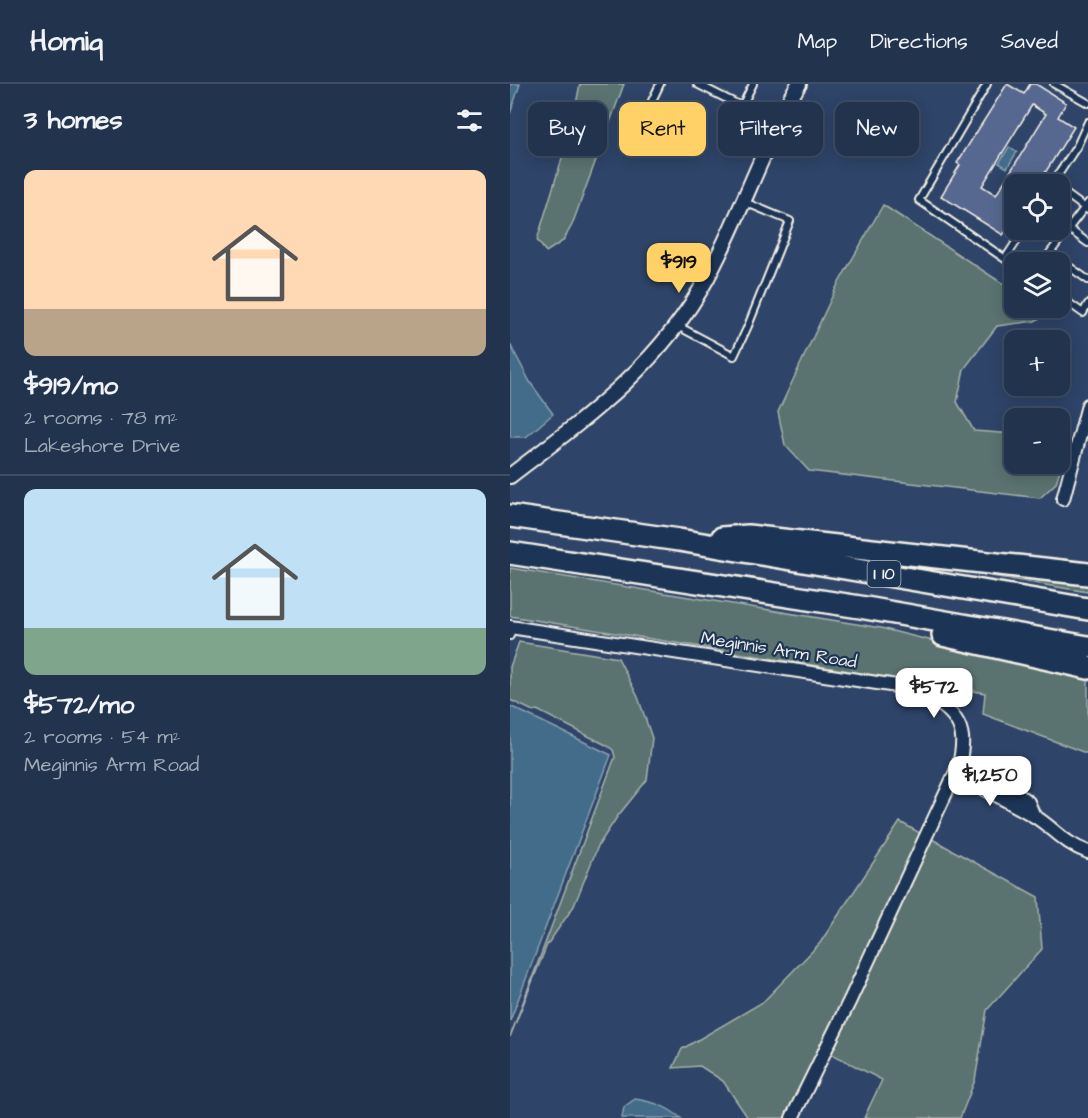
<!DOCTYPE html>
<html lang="en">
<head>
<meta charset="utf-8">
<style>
  body { margin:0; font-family:"Architects Daughter",sans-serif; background:#2a3b55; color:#f1f3f6; height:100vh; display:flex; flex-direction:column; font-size:22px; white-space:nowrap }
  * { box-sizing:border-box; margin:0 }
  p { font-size:20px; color:#a2aab6 }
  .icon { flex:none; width:33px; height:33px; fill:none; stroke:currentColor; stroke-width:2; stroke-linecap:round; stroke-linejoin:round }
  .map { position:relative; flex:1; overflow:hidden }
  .details { display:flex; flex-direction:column; background:#22334e; width:510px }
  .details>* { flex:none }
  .top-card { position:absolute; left:18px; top:18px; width:470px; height:54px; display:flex; gap:12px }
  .buttons { position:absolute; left:494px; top:90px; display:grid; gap:12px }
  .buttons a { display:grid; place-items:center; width:66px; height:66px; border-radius:12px; background:#22334e; box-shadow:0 3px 15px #0003,0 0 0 2px #3f4e66; font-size:30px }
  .price { position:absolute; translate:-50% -51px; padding:0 14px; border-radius:12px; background:#fff; color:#222; font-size:20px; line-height:39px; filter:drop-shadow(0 2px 3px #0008) }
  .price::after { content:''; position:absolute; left:50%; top:36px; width:18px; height:14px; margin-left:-9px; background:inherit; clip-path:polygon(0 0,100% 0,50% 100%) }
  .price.active { background:#ffd166; color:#111 }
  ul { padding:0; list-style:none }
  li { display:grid; align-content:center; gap:12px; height:318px; padding:0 24px }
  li+li { border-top:2px solid #3f4e66 }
  li span { display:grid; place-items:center; height:186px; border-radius:12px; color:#555 }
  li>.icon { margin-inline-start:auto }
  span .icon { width:108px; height:108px; fill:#fffc; stroke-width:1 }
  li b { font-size:26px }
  h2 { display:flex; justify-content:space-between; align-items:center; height:72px; padding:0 24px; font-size:26px }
  .pill { padding:0 21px; border-radius:12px; background:#22334e; box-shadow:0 3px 15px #0003,0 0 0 2px #3f4e66; font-size:21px; line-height:54px }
  .pill.active { background:#ffd166; color:#111 }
  header { display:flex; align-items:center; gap:36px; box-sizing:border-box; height:84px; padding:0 30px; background:#22334e; border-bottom:2px solid #3f4e66 }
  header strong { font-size:28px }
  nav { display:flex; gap:33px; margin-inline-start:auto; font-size:21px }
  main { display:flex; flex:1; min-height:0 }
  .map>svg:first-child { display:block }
  .green { fill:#5a736f; stroke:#a7b2ac; stroke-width:1.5 }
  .water { fill:#426c89; stroke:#89a1af; stroke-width:1.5 }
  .building { fill:#57678f; stroke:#f4f1e8; stroke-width:1.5; fill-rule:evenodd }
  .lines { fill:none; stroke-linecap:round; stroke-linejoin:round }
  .service-casing { stroke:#f4f1e8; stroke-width:10 }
  .minor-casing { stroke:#f4f1e8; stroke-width:16 }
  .tertiary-casing { stroke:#f4f1e8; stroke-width:18 }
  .motorway-casing { stroke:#f4f1e8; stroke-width:26 }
  .service { stroke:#1d3557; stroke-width:6 }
  .minor { stroke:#1d3557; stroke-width:12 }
  .tertiary { stroke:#1d3557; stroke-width:14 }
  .motorway { stroke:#1d3557; stroke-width:21 }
  .labels { text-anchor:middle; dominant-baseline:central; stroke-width:4.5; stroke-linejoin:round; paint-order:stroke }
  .shield { fill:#1d3557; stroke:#b4b9bc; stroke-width:1.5 }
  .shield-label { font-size:16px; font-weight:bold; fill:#f4f1e8 }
  .street-label { font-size:18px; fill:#f4f1e8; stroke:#1d3557 }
</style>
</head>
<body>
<header>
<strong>Homiq</strong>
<nav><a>Map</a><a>Directions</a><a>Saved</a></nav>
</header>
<main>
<section class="details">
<h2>3 homes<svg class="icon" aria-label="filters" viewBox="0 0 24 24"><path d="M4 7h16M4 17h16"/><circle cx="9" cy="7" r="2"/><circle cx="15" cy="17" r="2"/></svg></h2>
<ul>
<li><span style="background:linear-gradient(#ffd9b3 75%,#b9a48a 0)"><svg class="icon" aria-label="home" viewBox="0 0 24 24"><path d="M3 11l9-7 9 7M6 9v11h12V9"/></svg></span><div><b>$919/mo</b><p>2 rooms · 78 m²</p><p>Lakeshore Drive</p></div></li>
<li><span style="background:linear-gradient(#bfe0f5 75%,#7fa58c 0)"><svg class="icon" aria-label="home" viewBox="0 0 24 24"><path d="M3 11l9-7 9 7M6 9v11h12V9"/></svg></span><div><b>$572/mo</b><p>2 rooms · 54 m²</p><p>Meginnis Arm Road</p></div></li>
</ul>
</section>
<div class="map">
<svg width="578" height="1034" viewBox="0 0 578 1034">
  <rect width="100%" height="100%" fill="#2e4468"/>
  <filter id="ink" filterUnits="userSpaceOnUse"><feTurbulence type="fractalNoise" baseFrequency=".0167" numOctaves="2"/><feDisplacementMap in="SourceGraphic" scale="12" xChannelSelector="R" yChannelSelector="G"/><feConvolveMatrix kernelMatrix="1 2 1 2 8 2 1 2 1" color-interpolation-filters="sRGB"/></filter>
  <g filter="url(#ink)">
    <!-- green -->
    <path class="green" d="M70,0h44l-52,141 -9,16 -17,11 -9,-12 34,-111z
      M373,121l131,86v17h26l8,5 -13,8 -38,5 -33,43 -7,33 17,29 40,3v30h45v-24l7,9 -10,34 -16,15 -231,-27 -24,-26 -7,-33 59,-126z
      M384,476l194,19v13z
      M0,484l371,60c66,18 134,30 201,48l6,3v75l-105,-40 2,-21 -475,-77z
      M9,558l99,16 20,39 14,41 -5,42 -30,37 -19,29 -24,60 -27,39 -37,92 105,-280 -2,-7 -7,-5 -69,-35 -4,1 -23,-11v-33z
      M390,738l20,11 -75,165 -59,120h-38l-25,-37 -23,-15 -27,2 9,-19 81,-47 57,-59z
      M420,754l108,59 4,52 -55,61 -12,70 -15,38h-96l18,-38 -52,-27z"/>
    <!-- water -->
    <path class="water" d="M0,0h10l-10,30z
      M499,63l8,5 -10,16 -8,-5z
      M0,260l20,38 23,32 -27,23h-16z
      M0,622l101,49 -101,266z
      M125,1015c19,3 31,7 46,19h-59l2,-11z"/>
    <!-- building -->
    <path class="building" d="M497,0l17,10 6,-10h6l30,19 -8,14 16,10 -36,57h-24v35l-11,16 -62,-39 19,-31 -3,-2zM522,21l14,9 -50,81 -14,-9z"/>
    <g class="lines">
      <defs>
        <path id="service" d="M187,0l44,22
          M477,0l-68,116 95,65
          M544,0l34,19
          M141,19l9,-19
          M222,42l21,-42
          M542,100l25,-38 11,-24
          M549,105l29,21
          M559,145l19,14
          M540,169l38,27
          M495,175l19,-29
          M533,178l45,-59
          M549,212l24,17 5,-9
          M166,241l58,31 14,-30 42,-105 -48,-20
          M0,552l2,-9"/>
        <path id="minor" d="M553,415l25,-94
          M0,543l393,60c24,9 56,21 59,50 1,9 -1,19 -3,28l-109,235 -58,118
          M449,681l58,29 11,8 6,14
          M445,690c27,13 53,27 79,42 20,12 29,27 54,36"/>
        <path id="tertiary" d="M0,392c76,-58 151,-112 197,-198 24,-44 42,-92 63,-137 9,-19 17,-39 29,-57"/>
        <path id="motorway" d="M0,432l169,24 409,69
          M212,454l26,-2 340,38
          M0,469l350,54 228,40
          M433,551l145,33"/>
      </defs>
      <!-- service casing -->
      <use href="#service" class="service-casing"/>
      <!-- minor casing -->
      <use href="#minor" class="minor-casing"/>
      <!-- tertiary casing -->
      <use href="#tertiary" class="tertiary-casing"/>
      <!-- motorway casing -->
      <use href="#motorway" class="motorway-casing"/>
      <!-- service -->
      <use href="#service" class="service"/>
      <!-- minor -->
      <use href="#minor" class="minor"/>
      <!-- tertiary -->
      <use href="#tertiary" class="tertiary"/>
      <!-- motorway -->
      <use href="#motorway" class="motorway"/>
    </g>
  </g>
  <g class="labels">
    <!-- shield labels -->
    <rect class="shield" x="357.5" y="477" width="33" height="26" rx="4.5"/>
    <g class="shield-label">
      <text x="374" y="490">I 10</text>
    </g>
    <!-- street labels -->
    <g class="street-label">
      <text transform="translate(269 566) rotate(9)">Meginnis Arm Road</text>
    </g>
  </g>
</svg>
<div class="buttons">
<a><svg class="icon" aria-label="locate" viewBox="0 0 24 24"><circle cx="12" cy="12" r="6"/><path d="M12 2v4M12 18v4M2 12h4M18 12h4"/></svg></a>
<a><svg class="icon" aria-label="layers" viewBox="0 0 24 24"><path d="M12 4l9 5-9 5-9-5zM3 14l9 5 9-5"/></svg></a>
<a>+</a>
<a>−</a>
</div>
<b class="price active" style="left:169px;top:210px">$919</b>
<b class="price" style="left:424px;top:635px">$572</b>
<b class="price" style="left:480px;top:723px">$1,250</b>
<div class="top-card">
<a class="pill">Buy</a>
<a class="pill active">Rent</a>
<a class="pill">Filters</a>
<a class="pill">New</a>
</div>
</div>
</main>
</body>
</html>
